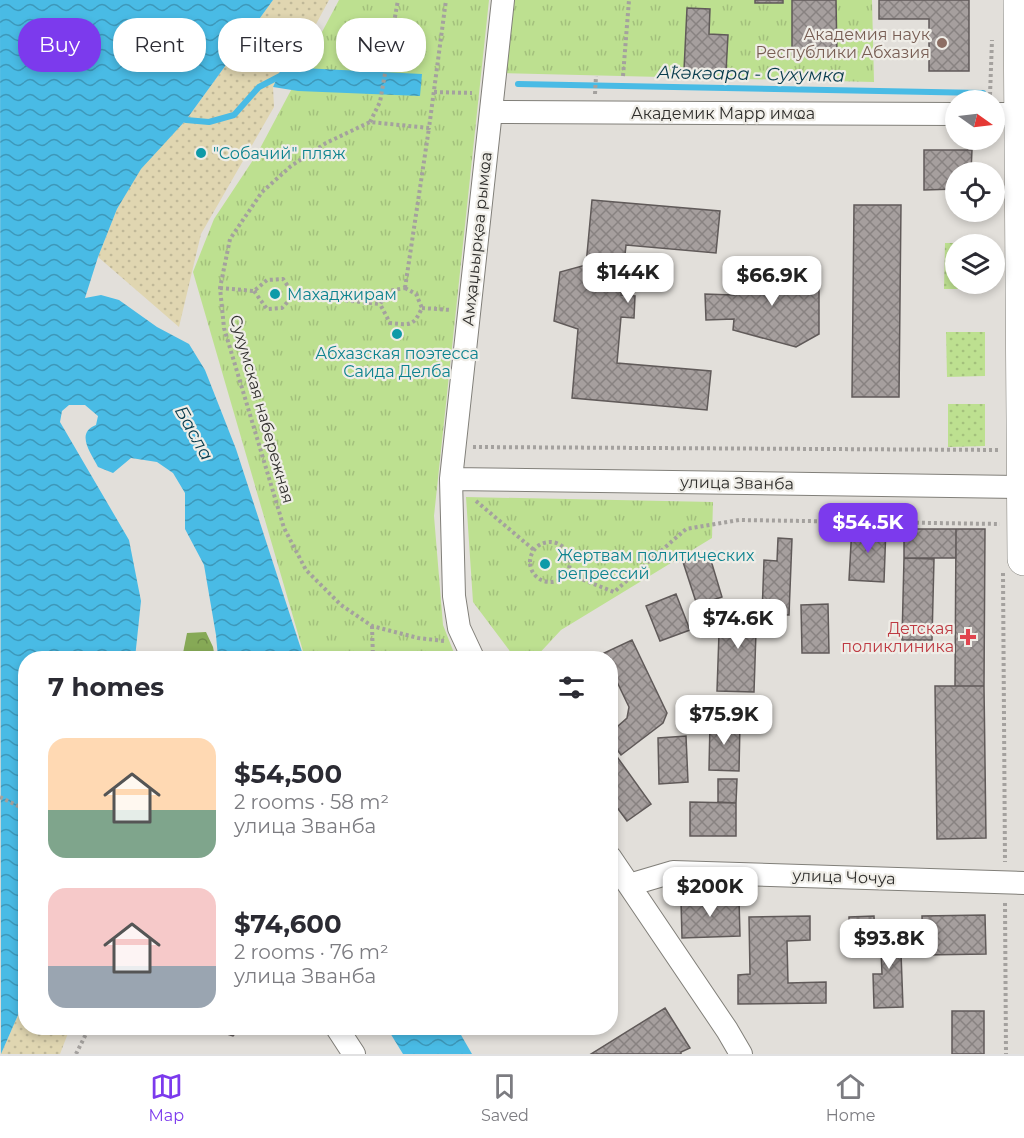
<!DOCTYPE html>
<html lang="en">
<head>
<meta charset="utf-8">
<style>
  body { margin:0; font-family:Montserrat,sans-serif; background:#f7f7f7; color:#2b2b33; height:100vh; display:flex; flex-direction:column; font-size:22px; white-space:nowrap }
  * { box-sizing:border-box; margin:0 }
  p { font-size:20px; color:#7c7c81 }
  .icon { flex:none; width:33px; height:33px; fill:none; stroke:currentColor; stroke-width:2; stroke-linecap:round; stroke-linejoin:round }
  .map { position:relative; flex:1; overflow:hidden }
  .sheet { position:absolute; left:18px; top:651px; width:600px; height:384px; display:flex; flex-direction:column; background:#fff; border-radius:24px; box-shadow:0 3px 9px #0003 }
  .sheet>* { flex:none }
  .hud { position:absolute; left:18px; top:18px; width:600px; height:54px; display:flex; gap:12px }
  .needle { width:39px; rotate:104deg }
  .buttons { position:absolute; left:945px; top:90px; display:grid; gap:12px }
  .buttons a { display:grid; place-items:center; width:60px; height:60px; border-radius:50%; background:#fff; box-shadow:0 3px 9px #0003; font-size:30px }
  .price { position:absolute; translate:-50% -51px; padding:0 14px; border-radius:12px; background:#fff; color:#222; font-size:20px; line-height:39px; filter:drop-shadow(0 2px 3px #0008) }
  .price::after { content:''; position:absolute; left:50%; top:36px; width:18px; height:14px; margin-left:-9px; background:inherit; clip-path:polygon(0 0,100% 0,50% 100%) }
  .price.on { background:#7c3aed; color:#fff }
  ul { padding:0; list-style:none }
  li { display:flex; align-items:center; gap:18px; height:150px; padding:0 30px }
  li span { display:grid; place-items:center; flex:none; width:168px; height:120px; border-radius:18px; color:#555 }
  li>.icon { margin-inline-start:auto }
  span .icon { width:72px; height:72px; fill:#fffc; stroke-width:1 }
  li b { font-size:26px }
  h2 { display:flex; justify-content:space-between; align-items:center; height:72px; padding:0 30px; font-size:26px }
  .chip { padding:0 21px; border-radius:24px; background:#fff; box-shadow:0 3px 9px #0003; font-size:21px; line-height:54px }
  .chip.on { background:#7c3aed; color:#fff }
  .tab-bar { display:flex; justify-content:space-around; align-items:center; height:84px; border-top:2px solid #e1e1e2; background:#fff; font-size:16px; color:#7c7c81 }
  .tab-bar a { display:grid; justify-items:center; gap:3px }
  .tab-bar .on { color:#7c3aed }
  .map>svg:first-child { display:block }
  .grass { fill:url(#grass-dots) }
  .forest { fill:url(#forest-crowns) }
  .sand { fill:url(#sand-dots) }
  .park { fill:url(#park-tufts) }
  .water { fill:url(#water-waves) }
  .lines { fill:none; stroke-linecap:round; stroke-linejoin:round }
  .stream { stroke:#49bbe5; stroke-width:6 }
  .building { fill:url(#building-cross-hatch); stroke:#605a59; stroke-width:1.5 }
  .minor-casing { stroke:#817f79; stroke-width:24 }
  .highway-casing { stroke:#817f79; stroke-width:34 }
  .path { stroke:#a4a19e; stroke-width:4; stroke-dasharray:3 3; stroke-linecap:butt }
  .minor { stroke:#fff; stroke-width:22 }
  .highway { stroke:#fff; stroke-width:33 }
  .education-dot { fill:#8d6e63; stroke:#efede7; stroke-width:2 }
  .culture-dot { fill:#0f9aa8; stroke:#efede7; stroke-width:2 }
  .health-dot { fill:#e0444e; stroke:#efede7; stroke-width:2 }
  .labels { text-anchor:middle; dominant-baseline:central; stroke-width:4.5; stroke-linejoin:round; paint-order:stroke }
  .education-label { font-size:16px; fill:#785e54; stroke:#efede7; text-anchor:end }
  .street-label { font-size:16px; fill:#2f2e2c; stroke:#efede7 }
  .culture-label { font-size:16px; fill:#0d838f; stroke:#efede7; text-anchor:start }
  .health-label { font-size:16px; fill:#be3a42; stroke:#efede7; text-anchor:end }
  .water-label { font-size:18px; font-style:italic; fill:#083c4d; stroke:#efede7 }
</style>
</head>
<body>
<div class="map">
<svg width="1024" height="1054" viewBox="0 0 1024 1054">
  <defs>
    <pattern id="grass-dots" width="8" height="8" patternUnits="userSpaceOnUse" patternTransform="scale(1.5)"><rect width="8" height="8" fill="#bde090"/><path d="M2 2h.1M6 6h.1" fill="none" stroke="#a3c07c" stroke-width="1.8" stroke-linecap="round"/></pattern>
    <pattern id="forest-crowns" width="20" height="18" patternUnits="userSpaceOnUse" patternTransform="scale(1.5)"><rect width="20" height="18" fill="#86a956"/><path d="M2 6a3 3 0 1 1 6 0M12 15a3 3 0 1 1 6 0" fill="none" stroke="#6e8a47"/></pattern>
    <pattern id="sand-dots" width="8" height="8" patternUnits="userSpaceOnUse" patternTransform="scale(1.5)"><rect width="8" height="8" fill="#e0d6b1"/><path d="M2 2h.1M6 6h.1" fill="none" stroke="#c0b898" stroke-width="1.8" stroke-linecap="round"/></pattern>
    <pattern id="park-tufts" width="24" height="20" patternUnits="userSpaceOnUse" patternTransform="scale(1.5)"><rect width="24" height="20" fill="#bde090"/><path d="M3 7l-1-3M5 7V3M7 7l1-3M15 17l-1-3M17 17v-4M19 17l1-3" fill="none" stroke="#a3c07c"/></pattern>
    <pattern id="water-waves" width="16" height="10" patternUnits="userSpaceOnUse" patternTransform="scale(1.5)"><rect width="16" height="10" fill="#49bbe5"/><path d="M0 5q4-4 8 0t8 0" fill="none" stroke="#3d98ba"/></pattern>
    <pattern id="building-cross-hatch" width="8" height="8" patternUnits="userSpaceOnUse" patternTransform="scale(1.5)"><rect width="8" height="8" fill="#a69f9e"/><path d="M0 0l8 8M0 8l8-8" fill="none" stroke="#888281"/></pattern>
  </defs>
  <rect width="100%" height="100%" fill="#e2dfda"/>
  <!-- grass -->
  <path class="grass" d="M945,243h39l-28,1v40h28v5h-40z
    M946,332h39v44l-38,1z
    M948,404h37v42l-37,1z"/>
  <!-- forest -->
  <path class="forest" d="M206,632l7,15 2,11h-33l5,-25z"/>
  <!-- sand -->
  <path class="sand" d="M273,0h56l-27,50 -20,17 -9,20 1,20 -73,127 -22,93 -81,-70 19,-48 24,-41 45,-48z
    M25,999l1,29h44l-10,26h-59z"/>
  <!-- park -->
  <path class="park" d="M339,0h150l-55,516 9,109 13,33h-151l-112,-386 21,-53 43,-65z
    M503,0h369l2,82 -378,-9z
    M466,497l247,5 -1,36 -151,92 -26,28h-20l-42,-56z"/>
  <!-- water -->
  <path class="water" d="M0,0h273l-87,120 -45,49 -24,40 -19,48 -13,41 16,-3 18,5 38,27 32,17 16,26 31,79 68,209h-86l-2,-23 -12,-70 -19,-36v-36l-12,-20 -16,-11 -26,-4 -18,15 -15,-6c-7,-14 -23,-34 -2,-42l2,-9 -13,-11h-16l-7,6 -2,11 69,118 12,61 -6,57h-109l-1,341 -24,55z
    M282,67l140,7 -2,22 -122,-5 -25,-4z
    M387,1028h70l15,26h-69z"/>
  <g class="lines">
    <!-- stream -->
    <path class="stream" d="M518,84l465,9
      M186,120l23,2 25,-7 25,-28 23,-12"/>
  </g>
  <!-- building -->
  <path class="building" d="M755,0h28v3h-28z
    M792,0h44l1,55h-45z
    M879,0h90v71h-40v-52h-50z
    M687,8l23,1 -1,25 19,1 -2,37 -42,-2z
    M924,150h48l-1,22h-15v17l-32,1z
    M592,200l128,11 -4,42 -90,-8 -5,50 14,1 -1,22 -13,-1 -4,46 94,8 -4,39 -135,-12 6,-69 -24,-8 6,-49 26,-7z
    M854,205h47l-2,192h-47z
    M796,267l23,13v54l-23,13 -63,-17 1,-11 -28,1 -1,-26 29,1v-11z
    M852,526l34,1 -2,55 -35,-2z
    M904,529h52v29h-52z
    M956,529h29l-1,157h-29z
    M778,538l14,1 -3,76 -27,-1 2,-54 13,1z
    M709,554l13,43 -25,8 -14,-43z
    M904,558l30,1 -2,81h-30z
    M676,594l14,36 -30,11 -14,-35z
    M731,602h26l-3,90 -37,-1 2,-58 11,1z
    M828,604l1,49h-27l-1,-48z
    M632,640l35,73 -4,10 -42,32 -11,-15v-7l17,-15 2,-11 -19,-40v-9h-3l-3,-5z
    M935,686h49l2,152 -49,1z
    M710,722l30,1 -1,48 -30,-1z
    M686,736l2,46 -29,2 -1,-46z
    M610,747l41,57 -24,17 -17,-23z
    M718,779h19l-1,24 -18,-1z
    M690,802l46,1v33h-46z
    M739,899l1,37 -58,2 -1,-37z
    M985,915l1,39 -63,1 -1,-39z
    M810,916v24l-23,1 1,42 38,-1v21l-88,1v-29l12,-1 -1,-57z
    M874,916l1,26h-26v-25z
    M900,925l3,82 -29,1 -1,-34h9l-2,-48z
    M665,1008l25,40 -9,4v2h-90z
    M952,1011h32v43h-32z
    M208,1028h32l-7,8z"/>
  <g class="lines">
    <defs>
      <path id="minor" d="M491,112l465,2
        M994,114h30
        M451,479l573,8
        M473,658l-14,-30 -5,-32 -3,-117 52,-479
        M610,857l117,173 14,24
        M629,885l44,-13 351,11
        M337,1028l17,26"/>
      <path id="highway" d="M1020,0l4,559"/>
    </defs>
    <!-- minor casing -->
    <use href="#minor" class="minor-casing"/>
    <!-- highway casing -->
    <use href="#highway" class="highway-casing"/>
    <!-- path -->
    <path class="path" d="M623,76l6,-76
      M434,92l38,1
      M595,94l1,-18
      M990,95l2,-55
      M370,122l10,-20 18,-102
      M220,288l34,3 13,-11 16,-1 11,16 86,9
      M405,288l24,-160
      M405,288l11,6 6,14c-9,19 -12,17 -32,15l-10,-19 8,-13z
      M254,291l13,18 15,-1 12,-13
      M422,308l29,2
      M473,447l526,3
      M476,501l58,49
      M530 562a20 20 0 1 1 40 0a20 20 0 1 1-40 0Z
      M566,573l48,19 72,-63 53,-9 261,4
      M1003,573l2,289
      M372,626l1,32
      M444,641l-26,-3 -46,-12 -31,-21 -35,-35 -22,-42 -60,-200 -4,-40 10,-49 32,-47 29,-26 35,-23 44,-21 59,6 17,-128
      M0,797l26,13
      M1005,903l1,151
      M76,1054l13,-26"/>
    <!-- minor -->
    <use href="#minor" class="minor"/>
    <!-- highway -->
    <use href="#highway" class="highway"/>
  </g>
  <!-- markers -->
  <circle class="education-dot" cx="942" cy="43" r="6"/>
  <g class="culture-dot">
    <circle cx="201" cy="153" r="6"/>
    <circle cx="275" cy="294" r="6"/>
    <circle cx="397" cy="334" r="6"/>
    <circle cx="545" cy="564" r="6"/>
  </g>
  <path class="health-dot" d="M965 628h6v6h6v6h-6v6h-6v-6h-6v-6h6z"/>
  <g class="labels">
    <!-- education labels -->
    <g class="education-label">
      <text x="930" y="34">Академия наук<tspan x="930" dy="18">Республики Абхазия</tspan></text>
    </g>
    <!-- street labels -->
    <g class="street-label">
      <text x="723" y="113">Академик Марр имҩа</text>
      <text transform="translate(477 239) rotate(-84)">Амҳаџьырқәа рымҩа</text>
      <text transform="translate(262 409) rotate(74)">Сухумская набережная</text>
      <text transform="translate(737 483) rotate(1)">улица Званба</text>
      <text transform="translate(844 877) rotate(2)">улица Чочуа</text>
    </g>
    <!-- culture labels -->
    <g class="culture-label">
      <text x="213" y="153">"Собачий" пляж</text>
      <text x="287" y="294">Махаджирам</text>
      <text x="397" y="353" text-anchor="middle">Абхазская поэтесса<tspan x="397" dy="18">Саида Делба</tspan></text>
      <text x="557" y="555">Жертвам политических<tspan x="557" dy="18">репрессий</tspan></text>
    </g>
    <!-- health labels -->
    <g class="health-label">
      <text x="954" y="628">Детская<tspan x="954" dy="18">поликлиника</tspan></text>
    </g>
    <!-- water labels -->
    <g class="water-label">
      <text transform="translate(751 74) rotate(1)">Аҟәкәара - Сухумка</text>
      <text transform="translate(194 433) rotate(61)">Басла</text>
    </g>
  </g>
</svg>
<div class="buttons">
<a><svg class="needle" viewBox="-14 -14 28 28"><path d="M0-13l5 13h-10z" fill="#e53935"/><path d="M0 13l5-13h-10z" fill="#7c7c81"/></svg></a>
<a><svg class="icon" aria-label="locate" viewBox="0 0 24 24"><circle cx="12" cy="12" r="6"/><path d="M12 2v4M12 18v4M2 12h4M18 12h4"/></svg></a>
<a><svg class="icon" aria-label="layers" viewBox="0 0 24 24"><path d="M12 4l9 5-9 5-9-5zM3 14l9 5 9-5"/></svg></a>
</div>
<b class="price" style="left:628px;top:304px">$144K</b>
<b class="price" style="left:772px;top:307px">$66.9K</b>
<b class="price on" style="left:868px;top:554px">$54.5K</b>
<b class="price" style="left:738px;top:650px">$74.6K</b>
<b class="price" style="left:724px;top:746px">$75.9K</b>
<b class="price" style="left:710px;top:918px">$200K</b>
<b class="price" style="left:889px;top:970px">$93.8K</b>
<div class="hud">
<a class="chip on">Buy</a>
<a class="chip">Rent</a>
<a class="chip">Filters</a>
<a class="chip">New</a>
</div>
<section class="sheet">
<h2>7 homes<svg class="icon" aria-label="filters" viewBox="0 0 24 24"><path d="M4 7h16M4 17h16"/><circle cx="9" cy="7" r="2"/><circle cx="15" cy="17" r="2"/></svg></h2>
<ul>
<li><span style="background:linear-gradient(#ffd9b3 60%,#7fa58c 0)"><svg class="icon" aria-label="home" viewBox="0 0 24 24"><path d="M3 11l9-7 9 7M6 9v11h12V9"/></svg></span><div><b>$54,500</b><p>2 rooms · 58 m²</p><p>улица Званба</p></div></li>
<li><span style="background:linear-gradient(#f6c9c9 65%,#9aa5b1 0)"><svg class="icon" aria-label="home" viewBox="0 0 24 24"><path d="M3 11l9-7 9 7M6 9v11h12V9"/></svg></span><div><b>$74,600</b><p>2 rooms · 76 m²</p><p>улица Званба</p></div></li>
</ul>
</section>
</div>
<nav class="tab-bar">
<a class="on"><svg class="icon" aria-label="map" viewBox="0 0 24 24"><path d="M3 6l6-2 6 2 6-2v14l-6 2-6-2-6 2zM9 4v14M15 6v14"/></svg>Map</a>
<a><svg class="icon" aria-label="saved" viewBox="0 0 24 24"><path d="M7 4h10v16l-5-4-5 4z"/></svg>Saved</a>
<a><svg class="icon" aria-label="home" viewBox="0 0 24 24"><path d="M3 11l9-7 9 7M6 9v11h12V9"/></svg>Home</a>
</nav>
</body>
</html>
